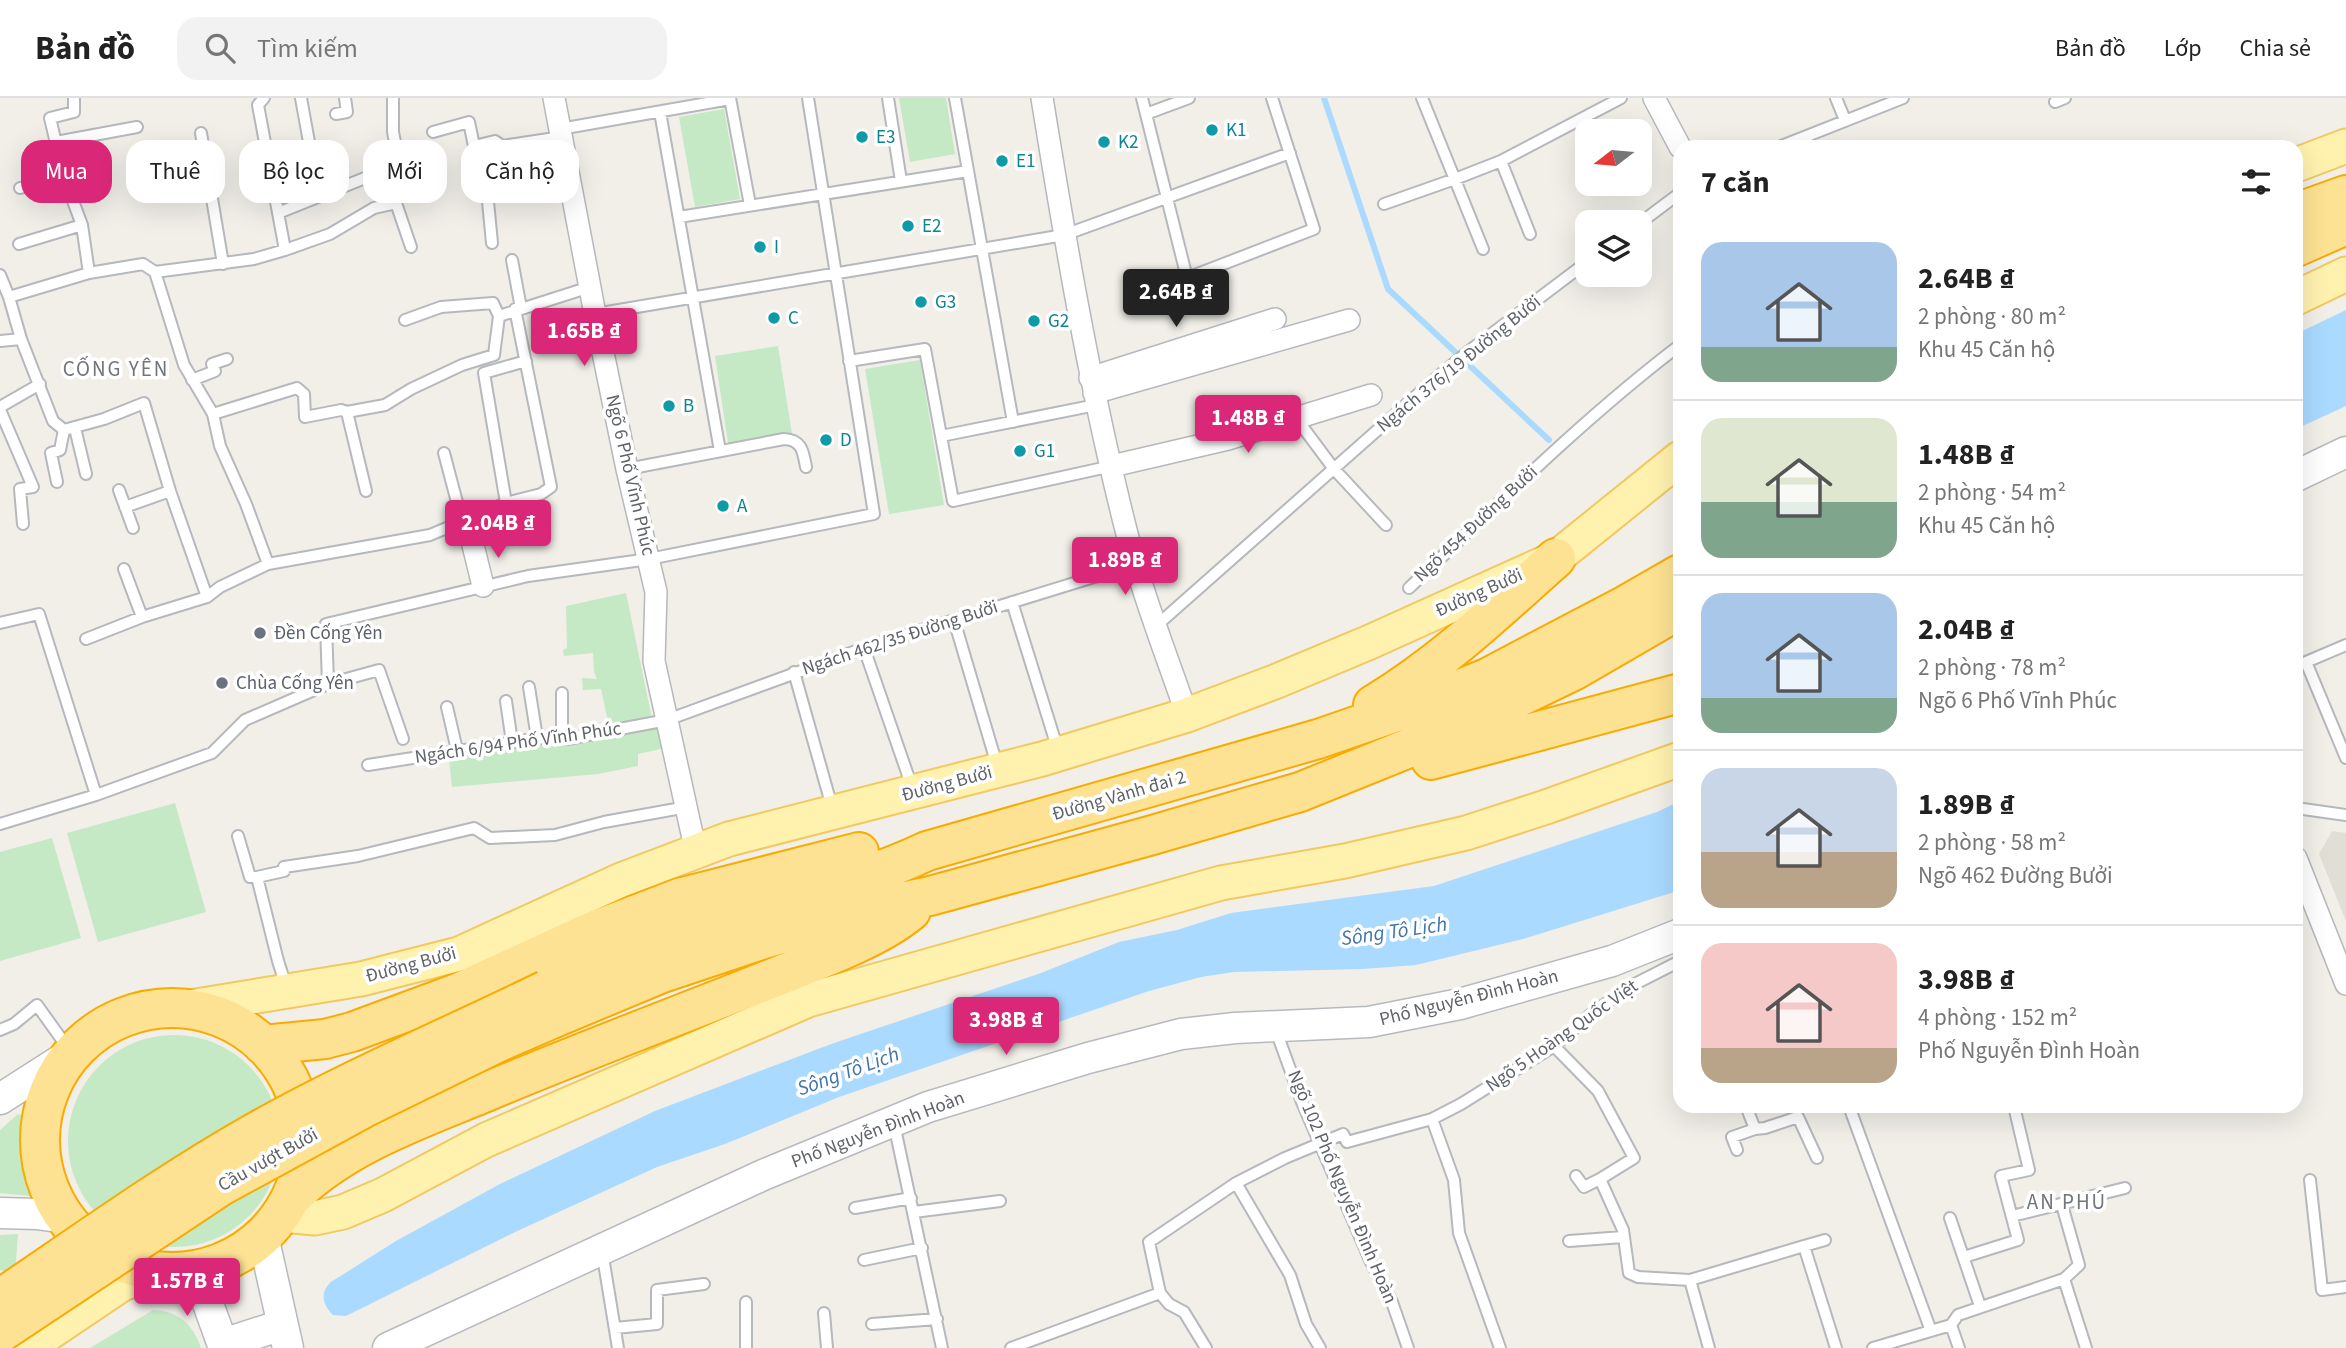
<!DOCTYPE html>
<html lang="vi">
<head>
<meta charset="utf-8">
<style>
  body { margin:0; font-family:"Source Sans 3",sans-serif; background:#f2f2f2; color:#222; height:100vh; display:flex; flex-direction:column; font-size:26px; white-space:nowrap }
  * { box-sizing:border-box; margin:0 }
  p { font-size:23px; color:#767676 }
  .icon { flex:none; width:38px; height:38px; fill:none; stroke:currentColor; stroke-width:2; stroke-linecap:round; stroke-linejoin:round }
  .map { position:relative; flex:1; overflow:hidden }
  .panel { position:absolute; left:1673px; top:42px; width:630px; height:973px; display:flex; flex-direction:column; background:#fff; border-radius:21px; box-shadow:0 7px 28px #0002 }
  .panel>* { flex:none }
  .top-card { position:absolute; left:21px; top:42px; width:665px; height:63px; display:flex; gap:14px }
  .needle { width:46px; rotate:254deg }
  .buttons { position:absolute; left:1575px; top:21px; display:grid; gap:14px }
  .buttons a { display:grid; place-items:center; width:77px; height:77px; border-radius:14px; background:#fff; box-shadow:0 7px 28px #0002; font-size:35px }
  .price { position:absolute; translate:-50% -60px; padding:0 16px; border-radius:7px; background:#db2777; color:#fff; font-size:23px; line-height:46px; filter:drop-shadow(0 2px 4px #0008) }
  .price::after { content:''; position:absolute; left:50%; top:42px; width:21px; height:16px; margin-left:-10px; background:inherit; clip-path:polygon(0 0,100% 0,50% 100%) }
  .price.selected { background:#222; color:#fff }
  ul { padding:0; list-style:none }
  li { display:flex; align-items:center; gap:21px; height:175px; padding:0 28px }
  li+li { border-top:2px solid #e0e0e0 }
  li span { display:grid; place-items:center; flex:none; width:196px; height:140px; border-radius:21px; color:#555 }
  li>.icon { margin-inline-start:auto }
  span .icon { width:84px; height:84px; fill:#fffc; stroke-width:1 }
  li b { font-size:30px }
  h2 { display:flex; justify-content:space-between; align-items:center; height:84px; padding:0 28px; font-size:30px }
  .pill { padding:0 24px; border-radius:21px; background:#fff; box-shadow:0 7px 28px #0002; font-size:24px; line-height:63px }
  .pill.selected { background:#db2777; color:#fff }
  header { display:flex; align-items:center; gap:42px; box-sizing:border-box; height:98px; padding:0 35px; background:#fff; border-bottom:2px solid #e0e0e0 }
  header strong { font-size:33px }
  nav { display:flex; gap:38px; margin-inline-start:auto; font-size:24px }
  .search { width:490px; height:63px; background:#f2f2f2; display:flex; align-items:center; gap:18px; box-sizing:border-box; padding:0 24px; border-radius:21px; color:#767676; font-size:26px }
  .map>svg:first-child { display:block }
  .education { fill:#e1ded6 }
  .green { fill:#c5e8c5 }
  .water { fill:#aadaff }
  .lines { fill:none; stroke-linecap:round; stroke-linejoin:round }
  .stream { stroke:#aadaff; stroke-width:6 }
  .lane-casing { stroke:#b5b8bc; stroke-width:14 }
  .street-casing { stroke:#b5b8bc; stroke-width:24 }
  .secondary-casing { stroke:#b6babf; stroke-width:33 }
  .primary-casing { stroke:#f2c960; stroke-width:37 }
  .highway-casing { stroke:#f9ab00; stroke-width:42 }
  .lane { stroke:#fff; stroke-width:10 }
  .street { stroke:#fff; stroke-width:21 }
  .secondary { stroke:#fff; stroke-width:30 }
  .primary { stroke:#fff2af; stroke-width:33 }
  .highway { stroke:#fde293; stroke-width:38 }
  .highway-bridge-casing { stroke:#f9ab00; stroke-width:42; stroke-linecap:butt }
  .highway-bridge { stroke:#fde293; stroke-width:38 }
  .culture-dot { fill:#0f9aa8; stroke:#fff; stroke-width:2.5 }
  .worship-dot { fill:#6b7280; stroke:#fff; stroke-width:2.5 }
  .labels { text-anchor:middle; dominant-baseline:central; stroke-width:7; stroke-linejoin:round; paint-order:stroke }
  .culture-label { font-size:19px; fill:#0d838f; stroke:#fff; text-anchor:start }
  .street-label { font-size:19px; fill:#5f6368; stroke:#fff }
  .worship-label { font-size:19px; fill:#5b616d; stroke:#fff; text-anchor:start }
  .neighbourhood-label { font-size:21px; letter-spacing:2px; fill:#70757a; stroke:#fff }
  .water-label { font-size:21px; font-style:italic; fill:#4174aa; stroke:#fff }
</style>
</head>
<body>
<header>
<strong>Bản đồ</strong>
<div class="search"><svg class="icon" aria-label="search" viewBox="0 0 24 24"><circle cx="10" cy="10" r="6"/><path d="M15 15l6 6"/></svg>Tìm kiếm</div>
<nav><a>Bản đồ</a><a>Lớp</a><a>Chia sẻ</a></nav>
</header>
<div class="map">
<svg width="2346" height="1250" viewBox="0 0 2346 1250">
  <rect width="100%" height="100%" fill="#f1efe8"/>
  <!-- education -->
  <path class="education" d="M2332,733l14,2v88l-27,-67z"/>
  <!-- green -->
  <path class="green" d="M899,0h47l9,56 -45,8z
    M724,11l16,90 -45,8 -16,-90z
    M778,248l14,88 -64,9 -13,-87z
    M920,262l24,145 -55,9 -24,-145z
    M626,495l26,126 -43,7 -8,-37 -18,1 -1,-12 15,1 -3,-7 -1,-19 -29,3 -1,-6 4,-2 -1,-42z
    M653,628l7,5 5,17 -27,6v12l-40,8 -146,13 -3,-28 25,-3 16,-8z
    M175,705l31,109 -108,30 -31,-109z
    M52,740l29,100 -81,23v-109z
    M68 1043a106 106 0 1 1 212 0a106 106 0 1 1-212 0Z
    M18,1016l6,2 -2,40 8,40 -30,-3v-63z
    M18,1136l-3,41 -15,-5v-35z
    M153,1212c24,0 41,15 48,38h-111z"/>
  <!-- water -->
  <path class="water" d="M2346,212v96l-50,23v-95z
    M1680,703v89l-9,3 -148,46 -107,26 -54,4 -128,3 -33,5 -52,14 -310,106 -114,47 -68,23 -144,66 -167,83 -13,-1c-10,-10 -14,-22 -2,-33l65,-41 104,-57 155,-73 179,-68 207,-70 78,-31 58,-12 54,-17 203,-27 223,-74z"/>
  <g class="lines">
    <!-- stream -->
    <path class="stream" d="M1324,0l64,191 161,151"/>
    <defs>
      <path id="lane" d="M74,0v14l-24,6 14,59 18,48 7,48
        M301,0l8,44
        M393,0v34l6,30 -5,26 2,15 15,44
        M730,0l20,107
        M888,0l13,83
        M955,0l58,324
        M1142,0l45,180 127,-49 -42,-131
        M1422,0l61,151
        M1836,0l9,22
        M2055,4l10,-4
        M660,14l60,339
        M336,16l11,-2 -2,-14
        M1146,16l43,-16
        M560,31l170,-30
        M433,34l36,-10 5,24 21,-5 7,5 60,-9
        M201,35l22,131
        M56,44l81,-15
        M1779,49l124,-49
        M1501,63l29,73
        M399,64l34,-9
        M20,90l44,-11
        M1384,106l71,-25 46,-18 120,-63
        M278,115l87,-35
        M679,119l289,-46
        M1640,125l40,-30
        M492,145l-6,-62 81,-14
        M19,146l63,-19
        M285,152l45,-16 44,-26 22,-5
        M512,162l9,48
        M155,174l29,93 29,49 7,32 26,58 22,60
        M155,174l99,-13 31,-9 -27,-145 6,-7
        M0,177l9,22
        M595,216l469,-79 226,-82
        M405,222l36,-13 52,-4 6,13
        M21,241l-12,-42 80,-24 54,-9 12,8
        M0,243l21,-2 32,82 11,9 40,-11 40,-16 26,88 37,106
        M849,263l76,-12 28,152 159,-35
        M192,282l23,-9 -3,-7 15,-5
        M0,309l40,-23
        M0,312l33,77 -13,2 3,35
        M347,314l38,-7 26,-16 51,-24 32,-10 5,-39 91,-29
        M213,316l84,-26 7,6 1,23 36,-7 6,2 19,79
        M1296,320l38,51 52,56
        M75,330l11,46
        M941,338l155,-31
        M444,355l18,68
        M627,371l157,-30c18,1 19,12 22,28
        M57,384l-6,-29 9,-3 4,-20
        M119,392l14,38
        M506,405l-22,-130 42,-12
        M125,409l45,-16
        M124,471l18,48
        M1409,490c88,-83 175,-170 271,-243
        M1012,504l46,148
        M954,522l43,145
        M0,525l39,-9 57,181 -96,29
        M1156,528l278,-246 35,-29 118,-89
        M86,541l56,-22 65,-20 13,-10 48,-23 162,-29 76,-32 35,-9 10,-7 -36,-178
        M2346,547l-40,17 40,96
        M864,550l48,139
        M794,574l38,135
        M328,586l51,-14 24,69
        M529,589l8,51
        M506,603l6,41
        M447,609l10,43
        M562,640v-45
        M368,667l185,-29 14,3 100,-19 197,-72 272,-84
        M96,697l116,-42 33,-33 83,-36 -2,-60 202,-48 121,-17 225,-45 -66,-416
        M2296,710l50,7
        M238,738l12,41h7l21,84 9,28
        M257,779l27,-6v-4l74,-11 116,-28 16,10 65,-3 49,-13 83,-15
        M1275,930l27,74 68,158 22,42 16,46
        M0,932l14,-6 23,-19 33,46
        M1554,948l44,45 36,67 -34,21 23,51 6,43 9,4 52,3 19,68
        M1849,1008l82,225
        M1432,1021l22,61 5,53 41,115
        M894,1026l48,224
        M1755,1031l10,-1 33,-11 19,41
        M1737,1052l-5,-13 23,-8 -9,-23
        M1576,1078l8,11 16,-8
        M2310,1082l12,110 24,-3
        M1236,1085l54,92 16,49 14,24
        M855,1110l56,-10
        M914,1114l86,-11
        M2012,1118l113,-28
        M1950,1120l30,88
        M1569,1143l54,-4
        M1804,1148l21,-6
        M602,1153l16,97
        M1964,1159l54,-17 -17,-64 28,-6 -15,-64
        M864,1162l58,-12
        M2064,1181l22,69
        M1690,1182l114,-34 32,102
        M1160,1195l9,11 15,8 22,36
        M746,1204v46
        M824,1215l3,35
        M872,1226l65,-5
        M1951,1227l7,-10 106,-36 15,-14 -17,-60
        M1951,1227l8,23
        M615,1230l42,-4v-34l47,-6
        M1011,1250l149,-55 -11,-51 87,-59 49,-25 58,-24 4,8 85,-23 29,-15 93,-58 36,-31 39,-28 51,-26
        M1873,1250l78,-23"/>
      <path id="street" d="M554,0l41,216 32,155 29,123 -2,69 42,191
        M1042,0c23,142 47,284 82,424 16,66 41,129 63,193
        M1654,0l26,49
        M1090,280l185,-59
        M1094,295l255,-73
        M1112,368l116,-27 143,-44
        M473,447l10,41
        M2296,760l50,126"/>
      <path id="secondary" d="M2296,378l50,-24
        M0,1001l72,-46
        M0,1115l37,1 28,4
        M263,1138l25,112
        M192,1173l15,30 17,47
        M223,1246l59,-19
        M388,1250l375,-173 165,-68 160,-49 93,-24 54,-6 134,-6 91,-18 152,-43 68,-27"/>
      <path id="primary" d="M2296,67l50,-19
        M2296,200l50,-24
        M184,910l177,-29 98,-25 162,-74 108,-41 313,-80 145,-44 90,-34 93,-39 186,-84 124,-100
        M281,1117l34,3 28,-6 40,-17 103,-55 322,-140 413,-117 124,-22 121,-28 80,-26 134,-48
        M27,1250l95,-64 33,-12"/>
      <path id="highway" d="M2296,115l50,-18
        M2296,149l50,-22
        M1373,607c68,-41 125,-95 183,-147
        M1431,662l249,-67
        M546,892c61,-26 121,-51 184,-72 65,-22 134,-37 197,-67l391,-112 125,-43 44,-18 139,-73 54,-31
        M40 1042a132 132 0 1 1 264 0a132 132 0 1 1-264 0Z
        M554,920l108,-45 102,-34 107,-31 59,-12 219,-60 151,-44 141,-57 132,-64 107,-62
        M263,947l62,-6 27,-7 108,-40 128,-59 91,-35 180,-46
        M291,1100c50,-51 124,-77 190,-104 95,-40 191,-76 287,-114 44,-18 107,-39 143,-69"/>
    </defs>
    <!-- lane casing -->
    <use href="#lane" class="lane-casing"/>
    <!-- street casing -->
    <use href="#street" class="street-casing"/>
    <!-- secondary casing -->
    <use href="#secondary" class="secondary-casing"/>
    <!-- primary casing -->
    <use href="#primary" class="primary-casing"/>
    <!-- highway casing -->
    <use href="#highway" class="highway-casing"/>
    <!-- lane -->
    <use href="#lane" class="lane"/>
    <!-- street -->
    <use href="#street" class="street"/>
    <!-- secondary -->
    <use href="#secondary" class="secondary"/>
    <!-- primary -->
    <use href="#primary" class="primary"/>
    <!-- highway -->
    <use href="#highway" class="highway"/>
    <defs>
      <path id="highway-bridge" d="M0,1201c84,-57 166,-116 254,-166 94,-53 195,-96 292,-143
        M0,1235l221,-147 143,-78 135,-66 55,-24"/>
    </defs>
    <!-- highway-bridge casing -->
    <use href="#highway-bridge" class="highway-bridge-casing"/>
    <!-- highway-bridge -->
    <use href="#highway-bridge" class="highway-bridge"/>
  </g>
  <!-- markers -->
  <g class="culture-dot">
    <circle cx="1212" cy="32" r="7"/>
    <circle cx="862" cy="39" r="7"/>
    <circle cx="1104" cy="44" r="7"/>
    <circle cx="1002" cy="63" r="7"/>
    <circle cx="908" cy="128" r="7"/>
    <circle cx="760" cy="149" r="7"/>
    <circle cx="921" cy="204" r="7"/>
    <circle cx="774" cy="220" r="7"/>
    <circle cx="1034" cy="223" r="7"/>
    <circle cx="669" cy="308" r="7"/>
    <circle cx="826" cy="342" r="7"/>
    <circle cx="1020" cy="353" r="7"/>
    <circle cx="723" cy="408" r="7"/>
  </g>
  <g class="worship-dot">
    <circle cx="260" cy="535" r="7"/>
    <circle cx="222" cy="585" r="7"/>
  </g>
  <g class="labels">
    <!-- culture labels -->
    <g class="culture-label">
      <text x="1226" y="32">K1</text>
      <text x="876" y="39">E3</text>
      <text x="1118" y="44">K2</text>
      <text x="1016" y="63">E1</text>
      <text x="922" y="128">E2</text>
      <text x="774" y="149">I</text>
      <text x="935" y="204">G3</text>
      <text x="788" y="220">C</text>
      <text x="1048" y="223">G2</text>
      <text x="683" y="308">B</text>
      <text x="840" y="342">D</text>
      <text x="1034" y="353">G1</text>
      <text x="737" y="408">A</text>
    </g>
    <!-- street labels -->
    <g class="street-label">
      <text transform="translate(1459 266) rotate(-39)">Ngách 376/19 Đường Bưởi</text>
      <text transform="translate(630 377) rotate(77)">Ngõ 6 Phố Vĩnh Phúc</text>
      <text transform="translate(1476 426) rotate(-43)">Ngõ 454 Đường Bưởi</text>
      <text transform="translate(1479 495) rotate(-24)">Đường Bưởi</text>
      <text transform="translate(900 540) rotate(-18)">Ngách 462/35 Đường Bưởi</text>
      <text transform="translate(518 645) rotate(-8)">Ngách 6/94 Phố Vĩnh Phúc</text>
      <text transform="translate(947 686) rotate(-15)">Đường Bưởi</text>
      <text transform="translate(1119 698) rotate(-16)">Đường Vành đai 2</text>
      <text transform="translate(411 867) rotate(-15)">Đường Bưởi</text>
      <text transform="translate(1469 900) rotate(-14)">Phố Nguyễn Đình Hoàn</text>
      <text transform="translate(1562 938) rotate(-35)">Ngõ 5 Hoàng Quốc Việt</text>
      <text transform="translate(878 1032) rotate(-21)">Phố Nguyễn Đình Hoàn</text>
      <text transform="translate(268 1062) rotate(-29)">Cầu vượt Bưởi</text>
      <text transform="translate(1342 1089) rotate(67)">Ngõ 102 Phố Nguyễn Đình Hoàn</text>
    </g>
    <!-- worship labels -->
    <g class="worship-label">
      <text x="274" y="535">Đền Cống Yên</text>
      <text x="236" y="585">Chùa Cống Yên</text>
    </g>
    <!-- neighbourhood labels -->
    <g class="neighbourhood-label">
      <text x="116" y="271">CỐNG YÊN</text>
      <text x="2067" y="1104">AN PHÚ</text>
    </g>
    <!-- water labels -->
    <g class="water-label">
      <text transform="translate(1394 833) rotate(-8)">Sông Tô Lịch</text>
      <text transform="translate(848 973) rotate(-20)">Sông Tô Lịch</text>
    </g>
  </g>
</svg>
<div class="buttons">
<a><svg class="needle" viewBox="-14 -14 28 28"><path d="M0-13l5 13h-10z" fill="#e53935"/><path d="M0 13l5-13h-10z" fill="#767676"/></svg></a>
<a><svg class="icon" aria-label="layers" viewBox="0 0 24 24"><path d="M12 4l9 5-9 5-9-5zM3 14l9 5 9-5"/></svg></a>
</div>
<b class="price selected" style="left:1176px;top:231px">2.64B ₫</b>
<b class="price" style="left:584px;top:270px">1.65B ₫</b>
<b class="price" style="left:1248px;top:357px">1.48B ₫</b>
<b class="price" style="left:498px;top:462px">2.04B ₫</b>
<b class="price" style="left:1125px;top:499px">1.89B ₫</b>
<b class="price" style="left:1006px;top:959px">3.98B ₫</b>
<b class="price" style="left:187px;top:1220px">1.57B ₫</b>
<div class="top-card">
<a class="pill selected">Mua</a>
<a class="pill">Thuê</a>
<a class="pill">Bộ lọc</a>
<a class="pill">Mới</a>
<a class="pill">Căn hộ</a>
</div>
<section class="panel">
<h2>7 căn<svg class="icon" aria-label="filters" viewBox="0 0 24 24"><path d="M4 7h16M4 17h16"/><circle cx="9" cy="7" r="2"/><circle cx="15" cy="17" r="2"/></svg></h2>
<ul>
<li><span style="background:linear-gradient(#a9c7e8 75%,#7fa58c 0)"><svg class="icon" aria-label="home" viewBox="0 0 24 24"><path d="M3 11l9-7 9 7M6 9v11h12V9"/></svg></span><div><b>2.64B ₫</b><p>2 phòng · 80 m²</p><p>Khu 45 Căn hộ</p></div></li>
<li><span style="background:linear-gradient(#dfe7d0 60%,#7fa58c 0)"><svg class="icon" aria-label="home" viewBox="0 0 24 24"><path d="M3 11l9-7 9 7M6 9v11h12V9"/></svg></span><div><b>1.48B ₫</b><p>2 phòng · 54 m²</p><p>Khu 45 Căn hộ</p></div></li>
<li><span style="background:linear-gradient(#a9c7e8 75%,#7fa58c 0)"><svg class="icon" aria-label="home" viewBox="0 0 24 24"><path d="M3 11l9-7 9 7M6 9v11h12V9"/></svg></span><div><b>2.04B ₫</b><p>2 phòng · 78 m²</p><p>Ngõ 6 Phố Vĩnh Phúc</p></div></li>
<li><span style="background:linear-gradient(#c9d6e8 60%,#b9a48a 0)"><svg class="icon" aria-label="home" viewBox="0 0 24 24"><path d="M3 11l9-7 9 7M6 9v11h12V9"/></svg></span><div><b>1.89B ₫</b><p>2 phòng · 58 m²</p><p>Ngõ 462 Đường Bưởi</p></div></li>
<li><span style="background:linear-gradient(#f6c9c9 75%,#b9a48a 0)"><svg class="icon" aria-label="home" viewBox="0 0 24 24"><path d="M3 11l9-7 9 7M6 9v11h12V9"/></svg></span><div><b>3.98B ₫</b><p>4 phòng · 152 m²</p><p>Phố Nguyễn Đình Hoàn</p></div></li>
</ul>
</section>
</div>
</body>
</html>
